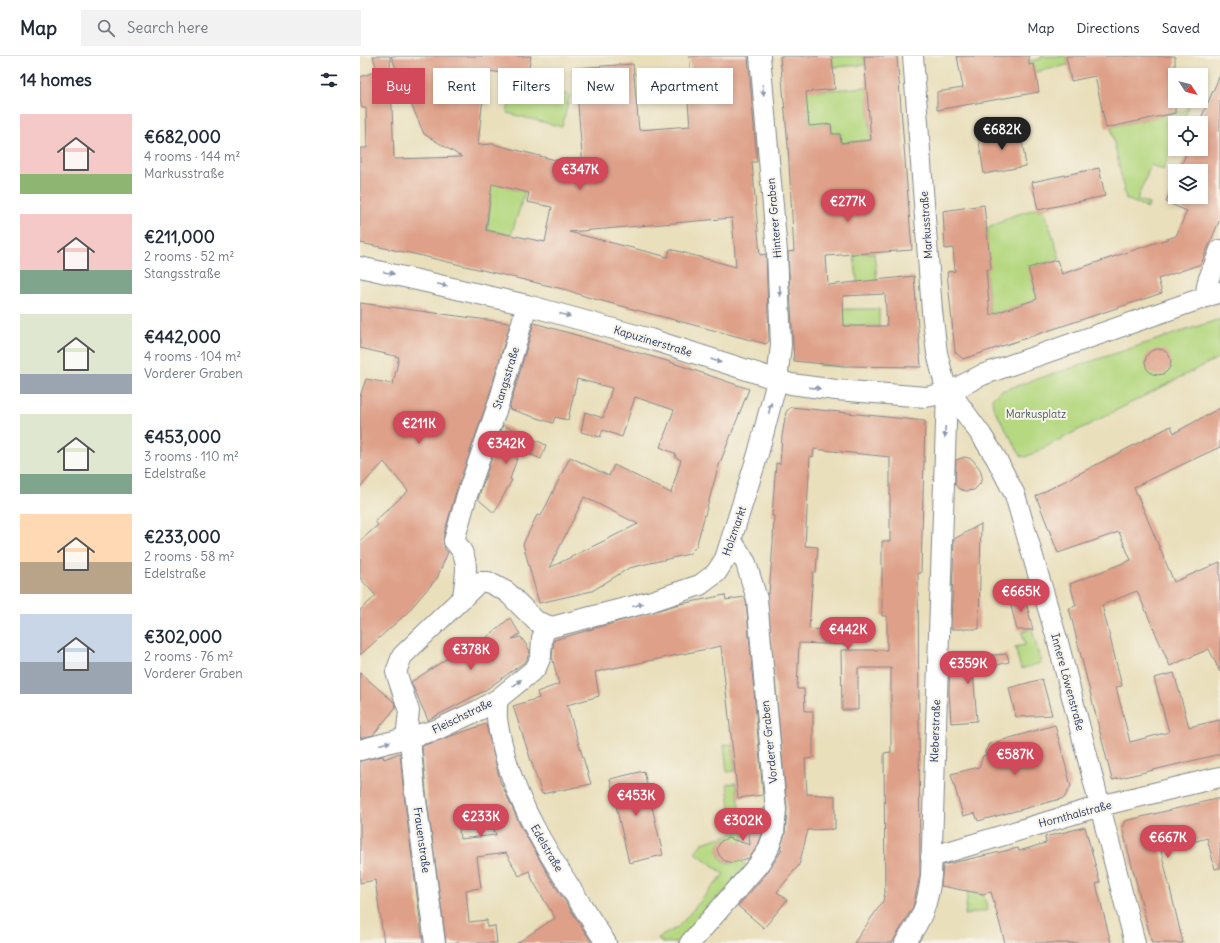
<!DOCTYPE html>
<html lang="en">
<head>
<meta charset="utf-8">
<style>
  body { margin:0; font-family:Delius,sans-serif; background:#f2f2f3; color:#1f2937; height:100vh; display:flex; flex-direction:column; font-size:15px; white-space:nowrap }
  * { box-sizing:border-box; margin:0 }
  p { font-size:13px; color:#747a83 }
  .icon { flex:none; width:22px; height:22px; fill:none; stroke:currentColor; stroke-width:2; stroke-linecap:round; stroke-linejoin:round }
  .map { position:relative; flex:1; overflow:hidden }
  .sheet { display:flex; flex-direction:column; background:#fff; width:360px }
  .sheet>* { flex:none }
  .top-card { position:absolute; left:12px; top:12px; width:380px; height:36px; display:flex; gap:8px }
  .needle { width:26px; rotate:126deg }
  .controls { position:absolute; left:808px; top:12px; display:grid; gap:8px }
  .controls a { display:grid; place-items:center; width:40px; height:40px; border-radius:0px; background:#fff; box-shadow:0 2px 6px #0003; font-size:20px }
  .price { position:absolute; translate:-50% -34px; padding:0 9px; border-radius:14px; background:#d1495b; color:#fff; font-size:13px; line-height:26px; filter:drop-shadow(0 1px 2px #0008) }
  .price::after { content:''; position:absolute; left:50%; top:24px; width:12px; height:9px; margin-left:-6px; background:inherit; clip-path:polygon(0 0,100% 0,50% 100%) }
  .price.selected { background:#222; color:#fff }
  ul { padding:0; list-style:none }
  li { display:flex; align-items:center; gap:12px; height:100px; padding:0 20px }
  li span { display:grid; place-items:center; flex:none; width:112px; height:80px; border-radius:0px; color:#555 }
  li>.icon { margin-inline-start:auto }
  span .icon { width:48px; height:48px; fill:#fffc; stroke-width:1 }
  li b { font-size:17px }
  h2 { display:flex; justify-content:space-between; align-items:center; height:48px; padding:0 20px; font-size:17px }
  .pill { padding:0 14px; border-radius:0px; background:#fff; box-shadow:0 2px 6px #0003; font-size:14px; line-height:36px }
  .pill.selected { background:#d1495b; color:#fff }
  header { display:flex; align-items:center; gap:24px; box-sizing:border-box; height:56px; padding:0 20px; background:#fff; border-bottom:1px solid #e0e1e3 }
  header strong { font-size:19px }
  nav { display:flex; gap:22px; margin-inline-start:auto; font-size:14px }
  .search { width:280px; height:36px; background:#f2f2f3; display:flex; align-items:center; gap:10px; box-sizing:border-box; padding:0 14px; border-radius:0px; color:#747a83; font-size:15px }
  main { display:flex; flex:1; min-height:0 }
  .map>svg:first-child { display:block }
  .green { fill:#b5d880; stroke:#68846f }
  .building { fill:#dea088; fill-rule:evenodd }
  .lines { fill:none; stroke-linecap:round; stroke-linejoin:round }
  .minor-casing { stroke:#82878c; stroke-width:22 }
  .minor { stroke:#fff; stroke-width:20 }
  .oneway { fill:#8d97ae }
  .labels { text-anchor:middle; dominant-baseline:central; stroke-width:4; stroke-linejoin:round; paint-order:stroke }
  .street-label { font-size:11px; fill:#1b2f5e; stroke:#f7f3e8 }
  .park-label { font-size:11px; fill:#425966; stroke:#f7f3e8 }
</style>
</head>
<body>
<header>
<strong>Map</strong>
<div class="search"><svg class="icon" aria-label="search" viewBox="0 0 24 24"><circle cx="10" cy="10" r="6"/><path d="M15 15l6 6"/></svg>Search here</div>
<nav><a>Map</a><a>Directions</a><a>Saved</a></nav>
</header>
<main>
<section class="sheet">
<h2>14 homes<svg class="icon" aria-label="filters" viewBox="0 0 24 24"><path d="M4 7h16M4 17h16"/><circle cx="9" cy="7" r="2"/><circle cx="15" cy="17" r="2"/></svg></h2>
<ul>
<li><span style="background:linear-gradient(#f6c9c9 75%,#8fb573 0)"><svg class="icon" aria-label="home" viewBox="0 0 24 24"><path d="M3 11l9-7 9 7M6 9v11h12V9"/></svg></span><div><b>€682,000</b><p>4 rooms · 144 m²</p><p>Markusstraße</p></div></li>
<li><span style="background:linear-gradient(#f6c9c9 70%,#7fa58c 0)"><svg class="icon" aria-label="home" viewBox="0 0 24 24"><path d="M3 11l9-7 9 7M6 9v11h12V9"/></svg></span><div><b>€211,000</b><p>2 rooms · 52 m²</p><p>Stangsstraße</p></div></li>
<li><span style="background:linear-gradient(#dfe7d0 75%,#9aa5b1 0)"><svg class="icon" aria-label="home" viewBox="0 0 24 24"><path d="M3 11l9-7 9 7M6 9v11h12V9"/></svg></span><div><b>€442,000</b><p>4 rooms · 104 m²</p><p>Vorderer Graben</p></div></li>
<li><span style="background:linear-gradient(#dfe7d0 75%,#7fa58c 0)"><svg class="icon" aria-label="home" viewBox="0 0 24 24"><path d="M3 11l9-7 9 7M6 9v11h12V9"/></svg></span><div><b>€453,000</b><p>3 rooms · 110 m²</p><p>Edelstraße</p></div></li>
<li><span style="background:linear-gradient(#ffd9b3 60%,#b9a48a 0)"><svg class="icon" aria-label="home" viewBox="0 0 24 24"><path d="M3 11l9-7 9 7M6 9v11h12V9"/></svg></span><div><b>€233,000</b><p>2 rooms · 58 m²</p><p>Edelstraße</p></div></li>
<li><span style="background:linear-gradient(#c9d6e8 60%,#9aa5b1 0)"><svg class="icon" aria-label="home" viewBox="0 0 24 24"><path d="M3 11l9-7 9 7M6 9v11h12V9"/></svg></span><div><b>€302,000</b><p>2 rooms · 76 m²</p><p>Vorderer Graben</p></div></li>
</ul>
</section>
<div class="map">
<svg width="860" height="887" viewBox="0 0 860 887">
  <rect width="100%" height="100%" fill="#f7f3e8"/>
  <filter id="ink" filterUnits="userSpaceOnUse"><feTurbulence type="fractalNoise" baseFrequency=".025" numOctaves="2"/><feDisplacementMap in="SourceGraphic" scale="8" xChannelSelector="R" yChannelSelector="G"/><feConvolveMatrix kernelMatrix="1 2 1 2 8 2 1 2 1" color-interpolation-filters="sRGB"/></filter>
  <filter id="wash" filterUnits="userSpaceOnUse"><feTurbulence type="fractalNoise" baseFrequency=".012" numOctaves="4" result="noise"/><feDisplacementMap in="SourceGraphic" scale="16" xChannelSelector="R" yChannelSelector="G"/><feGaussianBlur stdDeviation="0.9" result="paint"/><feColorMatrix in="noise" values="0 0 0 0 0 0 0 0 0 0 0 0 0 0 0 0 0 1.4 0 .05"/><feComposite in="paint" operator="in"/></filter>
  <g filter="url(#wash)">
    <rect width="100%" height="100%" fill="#e9dfbb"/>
    <!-- green -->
    <path class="green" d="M472,0h32l1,9 -32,2z
      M681,0h25l2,9 -33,7 -34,-2 -3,-3 43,-8z
      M444,19l13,16 50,-4 4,53 -30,3 -1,-9h-8l-1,-10 -22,2z
      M155,26l55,13 -8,32 -55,-14z
      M826,45h6l-10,22h-7v18l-12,29 -12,-5 -14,34 12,5 -1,4 -22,-9 -15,-72 76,-17z
      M129,113l20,19 16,4 -14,43 -24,-5 3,-28z
      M678,152v2l6,-1 16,50 -31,9 9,31 -48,16 -4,-45 1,-41 25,-13z
      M514,197l4,34 -20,2 -4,-35z
      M483,253h36v17h-35l-1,40 -25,-1 -1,-22z
      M860,263v38l-194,100 -5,-1 -28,-49 -1,-9 9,-7z
      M672,573l9,34 -20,6 -6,-22 10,-2 -3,-13z
      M372,688l3,27 -8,1 -3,-27z
      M376,727l4,29 -9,2 -4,-30z
      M404,760l5,2 -17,2 -4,4 -11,2 -2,-6 4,-2z
      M385,774l-4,16 -13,-8 -7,3c-7,10 -1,22 11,22l8,-5 7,9 -67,76h-18l-4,-5 20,-11 46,-53 -29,-22 7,-9z
      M608,834l15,4 5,16 -23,5z"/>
    <g id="blocks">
      <!-- building -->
      <path class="building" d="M13,0h17l4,103 68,-2 -38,-23 -33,-78h140l-4,22 -37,-7 -8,35 -4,39 15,-1 90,23 -8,-99 58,-4 6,66 51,-4 -4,-46 6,-1 -3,-23h59l9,106h-5l8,93 6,-1 3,87 -3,3 -19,-5 -160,-42 -20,-7 -153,-36 -54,-11v-95h7l-1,-40h-4l-2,-9v-22l17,-6zM132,128l37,9 -2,9 25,5 -7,35 -59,-12zM372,162l4,49 -66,-18 -2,8 -99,-25z
        M420,0h52l3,33 -29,3 3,34 22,-2 1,10h8l1,9 30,-3 -7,-84h33l15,194 -86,6 2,29 86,-9 7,91 -77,-1 -50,-5 -6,-109 6,-1 -6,-105zM525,238l2,32h-43l-1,-30z
        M597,0h72v9l5,-1 5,28 -102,18v-18l26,-4z
        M706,0h109v57l-69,15 -11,-52 -24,5z
        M860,19v144l-19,45 -43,15 4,14 -199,66 -8,-7 -8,-80 8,-1 -2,-23 -8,1 -2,-38 41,-6 7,64 -5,1 4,45 47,-16 -9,-31 29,-8 5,14 114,-38 11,-25 -21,-9 9,-22v17h26v-26h-22l9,-22h13v-26h-2z
        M660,72l6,38 -42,8 -6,-39z
        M739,112l6,28 -67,14 -6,-28z
        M0,247l150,20 -22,76 -32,93 -13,46 2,12 3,2 -11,26 -31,36 -46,41v-45l16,-14 -16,-18v-37l18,-16 -3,-4 33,-30 -24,-29 -24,25v-91l6,-17 27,5 6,-27 -39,-9z
        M174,267l133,38 82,28 -31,79 -22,79 -7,7 -60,14 -37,23 -53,12 -16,-59 14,-29 4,1 29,-59 39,19 5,-11 57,28 10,-33 -6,-3 1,-3 -16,-7 14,-37 -39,-13 -13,40 -19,-7 -3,7 -19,-5 4,-20 18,6 9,-30 -35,-9 -9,41 -13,-3 -2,6 -44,-14zM224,441l54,27 -89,44 29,-58z
        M785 306a13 13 0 1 1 26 0a13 13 0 1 1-26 0Z
        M431,351l134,14 -4,152h-3l2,302 -7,32 -21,36h-38l29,-42 2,-8 -1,-140 7,-1v-84h-33v42h-16l-1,-60h46v-34h-5v-75h8v-84l-76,-8 -1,8 -3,-1 -5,90 13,1 -2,25h-3l-4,57 42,2v14l-52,-2 -2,46h7l1,22h8v47l-8,1 2,35 28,2v33l-27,1 -9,35 -22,27 10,8 -23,28 -26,-22 29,-33 11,-17 4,-7h-2l5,-15 2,-25 -20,-216h2l4,-49 1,-28h-2l4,-53 4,1 2,-28 4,-24z
        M860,352v39l-86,40 40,95 46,-20v110l-11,-23 -39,17 -33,-75 -35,14 20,81 -6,1 14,55 39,-10 -15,-54 20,-5 15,54 31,-7v34l-108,26 -43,-172 7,-2 -6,-22 61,-24 -12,-28 -61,21 -22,-57 135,-70 3,7z
        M143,369l43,20 -5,14 -21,-9 -10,29 2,1 -18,33 -16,-14z
        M605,401l7,2 8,10 2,8 -2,7 -6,6 -8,1 -7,-2 -4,-5 1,-24z
        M621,468l-2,105h-28l3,-90z
        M365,539l1,5 18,-3 2,4 17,194 -25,3 -17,-152 -126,26 4,24 -32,9 24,79 -49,10 -29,-88 26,-8 -2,-6 22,-8 -7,-27 2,-17 122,-35z
        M664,539l9,35h-16l-8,-32z
        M150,562l10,16 -8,5 9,-2 9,14 -4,10 -42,30 -56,29 -17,-38 54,-35 3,6z
        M647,598l2,8 -36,9 4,50 -26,2 -2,-32 1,-33z
        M0,617l34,29 2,5 -23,28 -13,3z
        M682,623l10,36 -36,2 -7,-29z
        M126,668l14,57 21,46 29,51 42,65h-75l38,-25 -22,-37 -4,-10 -10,5 -13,-23 -29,4 4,31 -15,2 3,32 18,-2v7l8,-1 2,17h-51l-20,-151 -4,-46zM125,748l11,31 -36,4 -3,-29z
        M695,669l16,61 -7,12 -86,23 -3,-8 -12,3 -12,-42 28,-7 4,-11 3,-1 -1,-3 4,-8z
        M40,697l4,42 19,148h-39l-9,-63 -15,3v-122l23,-5 1,3z
        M284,715l19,84 -34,8 -19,-84z
        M860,742v70l-5,1 -8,-31 -46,13 22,92h-31l-30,-116 3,-6z
        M404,751l-1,24 -5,14 -9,13 -17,5 -7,-2 -6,-6 -2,-6 4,-8 7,-3 22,7 -2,-21z
        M725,771l15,56 -4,1 15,59h-106l-14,-51 -8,2 -42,-8 2,-21 75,-17 1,3 27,-8 -1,-6z"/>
    </g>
  </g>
  <g filter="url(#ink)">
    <use href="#blocks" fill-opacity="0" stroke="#82878c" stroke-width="1"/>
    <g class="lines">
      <defs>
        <path id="minor" d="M0,211l167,38 123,34 141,45 45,6 90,7 21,-4 35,-18 238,-83
          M845,241l3,-16 12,-31
          M587,337l11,10 24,33 14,22 19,37 44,151 76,297
          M103,542c2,-23 9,-39 -9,-57l13,-46 32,-93 28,-97
          M138,643c-3,16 0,29 4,45 17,73 64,136 104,199
          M51,681v13l4,43 20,150
          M46,682l3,-27 -13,-39 6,-16 77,-74h9l19,10 29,29 16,6 97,-25 51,-17 16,-12 9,-14 33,-105 19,-73 4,-36 -4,-93 -17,-196
          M0,694l76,-20 43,-20 19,-11 38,-31 5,-12 1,-18 5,-12
          M571,801l169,-51 120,-29
          M330,887l68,-78 10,-15 6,-17 2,-23 -19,-211 -11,-36 -14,-22
          M545,887c17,-24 23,-39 26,-67l16,-483 -10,-40 -5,-42 -19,-255"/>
      </defs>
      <!-- minor casing -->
      <use href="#minor" class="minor-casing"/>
      <!-- minor -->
      <use href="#minor" class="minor"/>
    </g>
    <!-- one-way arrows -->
    <defs><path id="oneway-solid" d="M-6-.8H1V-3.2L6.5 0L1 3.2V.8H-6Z"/></defs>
    <g class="oneway">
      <use href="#oneway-solid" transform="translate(403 34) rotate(85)"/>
      <use href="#oneway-solid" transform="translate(29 217) rotate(12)"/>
      <use href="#oneway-solid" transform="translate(82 229) rotate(14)"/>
      <use href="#oneway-solid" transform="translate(420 235) rotate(86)"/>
      <use href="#oneway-solid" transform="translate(205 259) rotate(15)"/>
      <use href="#oneway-solid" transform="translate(356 305) rotate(19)"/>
      <use href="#oneway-solid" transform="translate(455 332) rotate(7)"/>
      <use href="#oneway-solid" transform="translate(410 352) rotate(-76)"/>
      <use href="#oneway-solid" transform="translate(585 376) rotate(92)"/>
      <use href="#oneway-solid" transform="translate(278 549) rotate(-15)"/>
      <use href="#oneway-solid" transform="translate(157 627) rotate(-40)"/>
      <use href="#oneway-solid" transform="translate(25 687) rotate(-14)"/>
    </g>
  </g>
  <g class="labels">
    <!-- street labels -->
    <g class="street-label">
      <text transform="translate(414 162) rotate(-95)">Hinterer Graben</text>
      <text transform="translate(566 169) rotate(-94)">Markusstraße</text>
      <text transform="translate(293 285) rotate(17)">Kapuzinerstraße</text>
      <text transform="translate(146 322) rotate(-73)">Stangsstraße</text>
      <text transform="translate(374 475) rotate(-71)">Holzmarkt</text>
      <text transform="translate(708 626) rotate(75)">Innere Löwenstraße</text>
      <text transform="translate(102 660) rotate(-26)">Fleischstraße</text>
      <text transform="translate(575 675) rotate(-88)">Kleberstraße</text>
      <text transform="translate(409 686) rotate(-96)">Vorderer Graben</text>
      <text transform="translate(715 758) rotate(-15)">Hornthalstraße</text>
      <text transform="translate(62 784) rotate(82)">Frauenstraße</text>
      <text transform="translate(187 792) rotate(60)">Edelstraße</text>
    </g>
    <!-- park labels -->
    <g class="park-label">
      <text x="676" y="358">Markusplatz</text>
    </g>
  </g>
</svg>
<div class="controls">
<a><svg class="needle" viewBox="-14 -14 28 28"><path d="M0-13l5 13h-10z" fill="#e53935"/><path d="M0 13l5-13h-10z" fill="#747a83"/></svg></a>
<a><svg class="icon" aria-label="locate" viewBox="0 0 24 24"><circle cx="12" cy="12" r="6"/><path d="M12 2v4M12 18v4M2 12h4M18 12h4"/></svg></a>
<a><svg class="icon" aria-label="layers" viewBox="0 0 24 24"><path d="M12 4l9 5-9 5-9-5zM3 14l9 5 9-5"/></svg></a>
</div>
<b class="price selected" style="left:642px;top:95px">€682K</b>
<b class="price" style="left:220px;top:135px">€347K</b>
<b class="price" style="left:488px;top:167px">€277K</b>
<b class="price" style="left:59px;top:389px">€211K</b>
<b class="price" style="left:146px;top:409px">€342K</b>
<b class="price" style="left:661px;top:557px">€665K</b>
<b class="price" style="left:488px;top:595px">€442K</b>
<b class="price" style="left:111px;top:615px">€378K</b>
<b class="price" style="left:608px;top:629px">€359K</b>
<b class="price" style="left:655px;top:720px">€587K</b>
<b class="price" style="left:276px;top:761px">€453K</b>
<b class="price" style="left:121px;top:782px">€233K</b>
<b class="price" style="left:383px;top:786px">€302K</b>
<b class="price" style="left:808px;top:803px">€667K</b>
<div class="top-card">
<a class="pill selected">Buy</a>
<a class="pill">Rent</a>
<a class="pill">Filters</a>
<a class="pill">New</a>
<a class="pill">Apartment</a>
</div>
</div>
</main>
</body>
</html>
